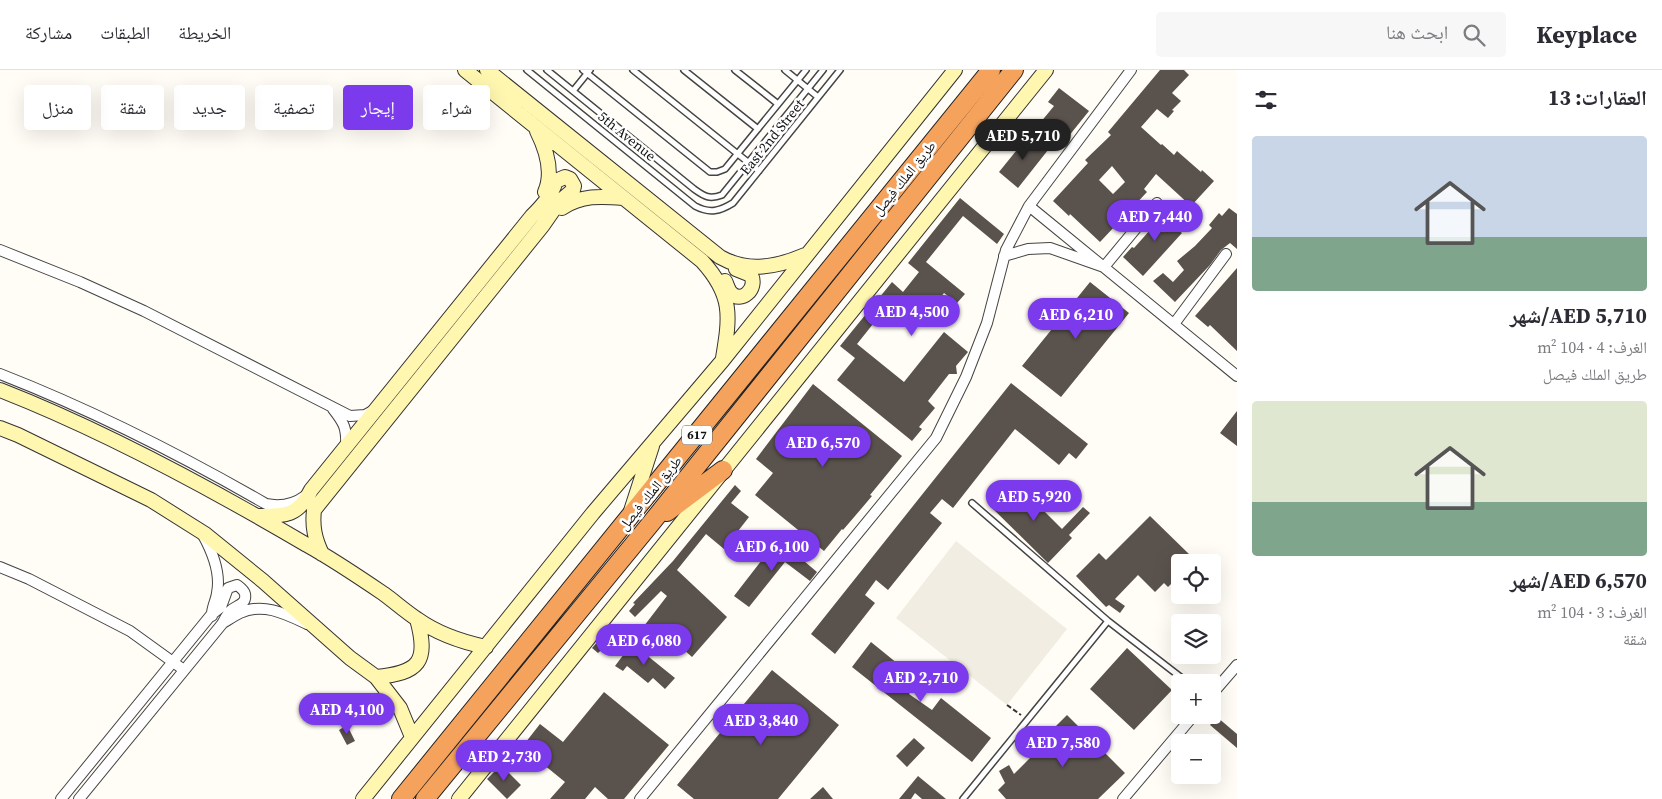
<!DOCTYPE html>
<html lang="ar">
<head>
<meta charset="utf-8">
<style>
  body { margin:0; font-family:"Source Serif 4","Noto Naskh Arabic",serif; background:#f7f7f7; color:#2b2b33; direction:rtl; height:100vh; display:flex; flex-direction:column; font-size:19px; white-space:nowrap }
  * { box-sizing:border-box; margin:0 }
  p { font-size:16px; color:#7c7c81 }
  .icon { flex:none; width:28px; height:28px; fill:none; stroke:currentColor; stroke-width:2; stroke-linecap:round; stroke-linejoin:round }
  .map { position:relative; flex:1; overflow:hidden; direction:ltr }
  .details { display:flex; flex-direction:column; background:#fff; width:425px }
  .details>* { flex:none }
  .top-card { position:absolute; left:15px; top:15px; width:475px; height:45px; direction:rtl; display:flex; gap:10px }
  .fabs { position:absolute; left:1171px; top:484px; display:grid; gap:10px }
  .fabs a { display:grid; place-items:center; width:50px; height:50px; border-radius:5px; background:#fff; box-shadow:0 5px 20px #0002; font-size:25px }
  .price { position:absolute; translate:-50% -42px; padding:0 11px; border-radius:18px; background:#7c3aed; color:#fff; font-size:16px; line-height:32px; filter:drop-shadow(0 1px 2px #0008) }
  .price::after { content:''; position:absolute; left:50%; top:30px; width:15px; height:11px; margin-left:-8px; background:inherit; clip-path:polygon(0 0,100% 0,50% 100%) }
  .price.active { background:#222; color:#fff }
  ul { padding:0; list-style:none }
  li { display:grid; align-content:center; gap:10px; height:265px; padding:0 15px }
  li span { display:grid; place-items:center; height:155px; border-radius:5px; color:#555 }
  li>.icon { margin-inline-start:auto }
  span .icon { width:90px; height:90px; fill:#fffc; stroke-width:1 }
  li b { font-size:21px }
  h2 { display:flex; justify-content:space-between; align-items:center; height:60px; padding:0 15px; font-size:21px }
  .tag { padding:0 18px; border-radius:5px; background:#fff; box-shadow:0 5px 20px #0002; font-size:18px; line-height:45px }
  .tag.active { background:#7c3aed; color:#fff }
  header { display:flex; align-items:center; gap:30px; box-sizing:border-box; height:70px; padding:0 25px; background:#fff; border-bottom:1px solid #e1e1e2 }
  header strong { font-size:24px }
  nav { display:flex; gap:28px; margin-inline-start:auto; font-size:18px }
  .search { width:350px; height:45px; background:#f7f7f7; display:flex; align-items:center; gap:12px; box-sizing:border-box; padding:0 18px; border-radius:5px; color:#7c7c81; font-size:19px }
  main { display:flex; flex:1; min-height:0 }
  .map>svg:first-child { display:block }
  .plaza { fill:#f1ede2 }
  .building { fill:#5a524d; fill-rule:evenodd }
  .lines { fill:none; stroke-linecap:round; stroke-linejoin:round }
  .lane-casing { stroke:#444; stroke-width:8 }
  .street-casing { stroke:#444; stroke-width:12 }
  .secondary-casing { stroke:#333; stroke-width:16 }
  .highway-casing { stroke:#222; stroke-width:20 }
  .path { stroke:#333; stroke-width:2; stroke-dasharray:5 2.5; stroke-linecap:butt }
  .lane { stroke:#fff; stroke-width:5 }
  .street { stroke:#fff; stroke-width:10 }
  .secondary { stroke:#fff6b0; stroke-width:14 }
  .highway { stroke:#f5a25d; stroke-width:18 }
  .labels { text-anchor:middle; dominant-baseline:central; stroke-width:5; stroke-linejoin:round; paint-order:stroke }
  .shield { fill:#fff; stroke:#585858; stroke-width:1 }
  .shield-label { font-size:12px; font-weight:bold; fill:#111 }
  .street-label { font-size:14px; fill:#111; stroke:#fff }
</style>
</head>
<body>
<header>
<strong>Keyplace</strong>
<div class="search"><svg class="icon" aria-label="search" viewBox="0 0 24 24"><circle cx="10" cy="10" r="6"/><path d="M15 15l6 6"/></svg>ابحث هنا</div>
<nav><a>الخريطة</a><a>الطبقات</a><a>مشاركة</a></nav>
</header>
<main>
<section class="details">
<h2>العقارات: 13<svg class="icon" aria-label="filters" viewBox="0 0 24 24"><path d="M4 7h16M4 17h16"/><circle cx="9" cy="7" r="2"/><circle cx="15" cy="17" r="2"/></svg></h2>
<ul>
<li><span style="background:linear-gradient(#c9d6e8 65%,#7fa58c 0)"><svg class="icon" aria-label="home" viewBox="0 0 24 24"><path d="M3 11l9-7 9 7M6 9v11h12V9"/></svg></span><div><b>AED 5,710/شهر</b><p>الغرف: 4 · 104 m²</p><p>طريق الملك فيصل</p></div></li>
<li><span style="background:linear-gradient(#dfe7d0 65%,#7fa58c 0)"><svg class="icon" aria-label="home" viewBox="0 0 24 24"><path d="M3 11l9-7 9 7M6 9v11h12V9"/></svg></span><div><b>AED 6,570/شهر</b><p>الغرف: 3 · 104 m²</p><p>شقة</p></div></li>
</ul>
</section>
<div class="map">
<svg width="1237" height="729" viewBox="0 0 1237 729">
  <rect width="100%" height="100%" fill="#fffdf5"/>
  <!-- plaza -->
  <path class="plaza" d="M956,471l111,88 -60,76 -111,-87z"/>
  <!-- building -->
  <path class="building" d="M1160,0h24l5,5 -17,18 9,8 -9,9 2,1 -6,7 -11,-9 -16,18 20,18 1,-1 12,11 3,-4 24,21 1,-2 12,11 -23,25 -35,-32 -12,15 3,3 -47,50 -30,-28 -1,2 -16,-15 35,-38 -3,-3 26,-25 -3,-3zM1112,96l13,16 -12,12 -14,-14z
    M1059,18l30,23 -25,31 -24,-19 14,-17 -6,-4z
    M1029,65l19,15 -30,38 -19,-16z
    M960,128l44,36 -7,10 -34,-28 -37,46 39,32 -8,9 -13,-10 -23,29 -28,-23 -36,45 47,38 40,-50 24,20 -12,14 1,8h-8l-21,27 7,7 -16,19 3,2 -10,12 -75,-61 18,-22 -15,-12 52,-64 11,10 16,-20 -11,-9z
    M1164,135l17,16 -6,6 7,6 -39,43 -20,-19 9,-10 2,1 25,-28 -4,-4z
    M1229,138l8,6v35l-7,-6 -9,7 -11,15 -35,37 -22,-21 10,-8 10,9 11,-12 -7,-9 18,-15 17,-18 -3,-3 10,-12 3,3z
    M1237,198v83l-27,-26 -2,2 -13,-11z
    M1090,212l39,31 -68,84 -39,-31z
    M1011,313l77,61 -12,15 -7,-6 -10,12 -44,-36 -62,79 -11,-9 -12,14 12,10 -54,67 -12,-10 -11,15 10,8 -40,51 -24,-20z
    M813,314l89,72 -32,39 2,1 -11,13 -18,21 -1,-1 -18,22 -69,-56 18,-22 -17,-14z
    M1237,341v35l-17,-13z
    M1013,410l49,49 21,-22 7,6 -21,22 3,3 -24,25 -59,-58z
    M735,415l6,6 -10,12 18,14 -25,32 -18,-15 -29,36 50,47 -35,40 -19,-17 -4,4 -16,-15 -3,3 -6,-6 23,-30 -6,-5 -26,26 -6,-6 6,-7 -2,-1 40,-42z
    M1150,446l41,40 -6,6h-5v13l-12,12 -4,-4 -9,9 -17,-17 -23,24 10,7 -5,7 -11,-8 -3,2 -30,-31 23,-23 7,7z
    M778,469l39,33 -7,9 -25,-19 -36,45 -15,-11z
    M611,557l7,7 -20,19 -6,-5z
    M633,572l8,6 -2,1 36,29 -10,11 -12,-11 -5,5 -21,-17 -4,5 -8,-5z
    M871,572l48,39 -10,13 23,16 9,-12 50,40 -19,24 -120,-95z
    M1127,578l45,42 -38,40 -44,-41z
    M772,600l67,55 -61,74h-84l-17,-14z
    M604,622l65,53 -45,54h-16l-13,-12 -10,12h-35l15,-17 -43,-35 18,-23 23,18z
    M1067,645l58,58 -27,26h-92l-8,-9 7,-7 -6,-12 10,-6 5,9 18,-18 -3,-3z
    M1217,647l20,17v14l-27,-23z
    M347,655l8,16 -8,4 -8,-15z
    M914,668l11,10 -18,19 -11,-11z
    M501,695l20,20 -14,14 -20,-20z
    M918,706l28,23h-24l-7,-6 -4,6h-12z
    M823,717l10,12h-23z"/>
  <g class="lines">
    <defs>
      <path id="lane" d="M527,0l168,136c15,8 25,5 38,-3l107,-133
        M547,0l147,119c10,7 15,11 28,6l101,-125
        M583,0l127,102h7l8,-3 81,-99
        M633,0l126,101
        M684,0l74,59
        M735,0l43,34
        M785,0l33,27
        M573,21l17,-21
        M1108,551l79,61
        M963,729l145,-178 -136,-118"/>
      <path id="street" d="M1029,136l208,170
        M0,180l80,32 64,29 206,105 15,-1 9,-5
        M1004,186l24,-7 22,-1 54,19 53,-64
        M1174,254l52,-70
        M0,304c92,36 181,81 266,130 15,3 27,1 39,-8
        M333,339c11,14 14,19 13,38
        M203,465c10,18 18,38 14,58 -1,8 -6,16 -5,23
        M0,497l29,12 101,52 54,39
        M223,553c5,-3 11,-7 17,-10 23,-11 46,1 67,11
        M1212,624l25,-29
        M61,729l150,-184 10,-8 7,-19 9,-3c4,3 7,5 8,9 2,11 -9,11 -15,17 -3,4 -6,9 -8,13l-143,175
        M640,729l296,-361 30,-61 21,-54 19,-73 23,-44 102,-136
        M1123,729l71,-84"/>
      <path id="secondary" d="M465,0l237,191c31,34 28,55 21,97
        M487,0l233,187c28,16 57,10 85,-2
        M537,61c9,18 17,41 8,61
        M562,138c19,-13 39,-12 61,-10
        M725,211c2,4 3,9 6,12 10,11 27,-4 20,-18l-15,-6
        M0,320c105,41 210,98 307,155 27,15 52,32 77,49 11,8 21,17 33,25 21,15 45,23 69,28
        M0,358l18,7 133,65 54,34 58,47 87,77 26,19 24,31 12,29
        M631,441l21,-65
        M257,446c27,0 41,1 54,-26l221,-274c11,-11 19,-20 24,-35l9,-4 5,2 4,7 -1,4 -14,12 -16,23 -229,285c-2,17 1,29 8,44
        M376,607c43,-4 53,-15 41,-58
        M363,729l230,-286 130,-153 232,-290
        M459,729l587,-729"/>
      <path id="highway" d="M667,442l56,-42
        M401,729l590,-729
        M425,729l227,-277 362,-452"/>
    </defs>
    <!-- lane casing -->
    <use href="#lane" class="lane-casing"/>
    <!-- street casing -->
    <use href="#street" class="street-casing"/>
    <!-- secondary casing -->
    <use href="#secondary" class="secondary-casing"/>
    <!-- highway casing -->
    <use href="#highway" class="highway-casing"/>
    <!-- path -->
    <path class="path" d="M1007,635l14,10"/>
    <!-- lane -->
    <use href="#lane" class="lane"/>
    <!-- street -->
    <use href="#street" class="street"/>
    <!-- secondary -->
    <use href="#secondary" class="secondary"/>
    <!-- highway -->
    <use href="#highway" class="highway"/>
  </g>
  <g class="labels">
    <!-- shield labels -->
    <rect class="shield" x="682" y="355.5" width="30" height="19" rx="4"/>
    <g class="shield-label">
      <text x="697" y="365">617</text>
    </g>
    <!-- street labels -->
    <g class="street-label">
      <text transform="translate(627 66) rotate(39)">5th Avenue</text>
      <text transform="translate(772 67) rotate(-51)">East 2nd Street</text>
      <text transform="translate(904 108) rotate(-51)">طريق الملك فيصل</text>
      <text transform="translate(650 423) rotate(-51)">طريق الملك فيصل</text>
    </g>
  </g>
</svg>
<div class="fabs">
<a><svg class="icon" aria-label="locate" viewBox="0 0 24 24"><circle cx="12" cy="12" r="6"/><path d="M12 2v4M12 18v4M2 12h4M18 12h4"/></svg></a>
<a><svg class="icon" aria-label="layers" viewBox="0 0 24 24"><path d="M12 4l9 5-9 5-9-5zM3 14l9 5 9-5"/></svg></a>
<a>+</a>
<a>−</a>
</div>
<b class="price active" style="left:1023px;top:91px">AED 5,710</b>
<b class="price" style="left:1155px;top:172px">AED 7,440</b>
<b class="price" style="left:912px;top:267px">AED 4,500</b>
<b class="price" style="left:1076px;top:270px">AED 6,210</b>
<b class="price" style="left:823px;top:398px">AED 6,570</b>
<b class="price" style="left:1034px;top:452px">AED 5,920</b>
<b class="price" style="left:772px;top:502px">AED 6,100</b>
<b class="price" style="left:644px;top:596px">AED 6,080</b>
<b class="price" style="left:921px;top:633px">AED 2,710</b>
<b class="price" style="left:347px;top:665px">AED 4,100</b>
<b class="price" style="left:761px;top:676px">AED 3,840</b>
<b class="price" style="left:1063px;top:698px">AED 7,580</b>
<b class="price" style="left:504px;top:712px">AED 2,730</b>
<div class="top-card">
<a class="tag">شراء</a>
<a class="tag active">إيجار</a>
<a class="tag">تصفية</a>
<a class="tag">جديد</a>
<a class="tag">شقة</a>
<a class="tag">منزل</a>
</div>
</div>
</main>
</body>
</html>
